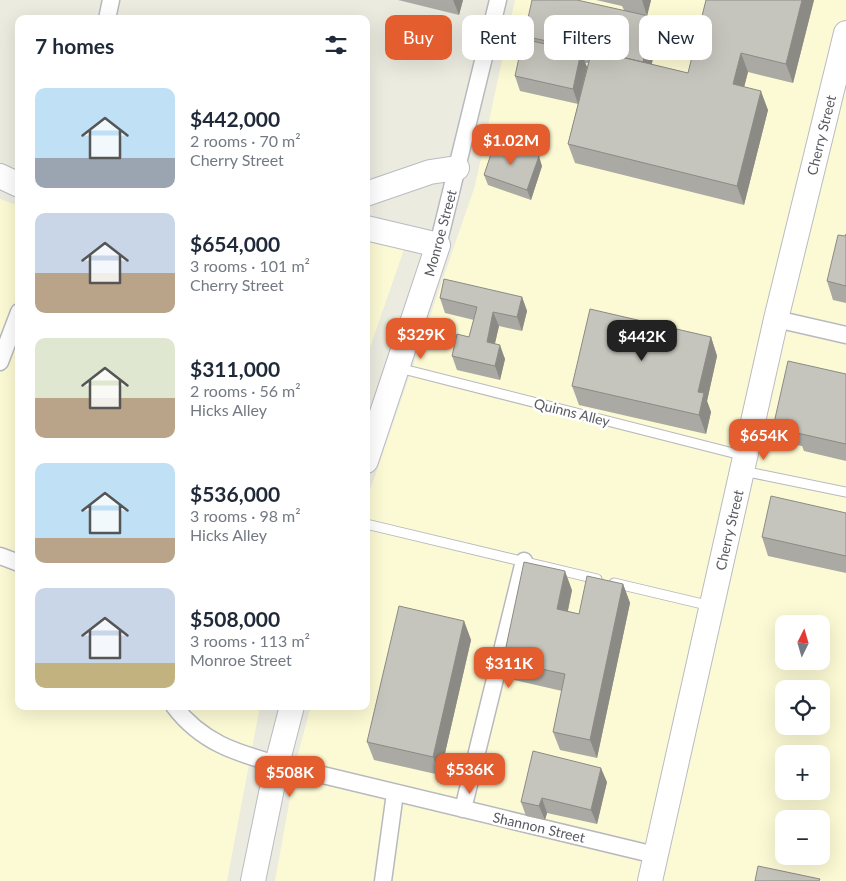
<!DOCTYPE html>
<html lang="en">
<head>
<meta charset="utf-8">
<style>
  body { margin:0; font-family:Lato,sans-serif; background:#f6f6f7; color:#1f2937; height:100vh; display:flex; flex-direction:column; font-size:19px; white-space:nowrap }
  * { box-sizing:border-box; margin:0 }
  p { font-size:16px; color:#747a83 }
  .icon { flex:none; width:28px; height:28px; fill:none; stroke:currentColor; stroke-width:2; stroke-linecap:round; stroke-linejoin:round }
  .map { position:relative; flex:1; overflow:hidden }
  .drawer { position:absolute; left:15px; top:15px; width:355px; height:695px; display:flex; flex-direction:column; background:#fff; border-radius:10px; box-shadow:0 5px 20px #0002 }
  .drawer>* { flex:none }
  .guide { position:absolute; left:385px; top:15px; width:385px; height:45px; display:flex; gap:10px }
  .needle { width:32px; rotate:5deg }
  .controls { position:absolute; left:775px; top:615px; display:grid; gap:10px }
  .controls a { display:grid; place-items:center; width:55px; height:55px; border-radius:10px; background:#fff; box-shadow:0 5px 20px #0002; font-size:25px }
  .price { position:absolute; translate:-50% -42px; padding:0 11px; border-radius:10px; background:#e35d2e; color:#fff; font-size:16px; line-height:32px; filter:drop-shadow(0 1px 2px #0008) }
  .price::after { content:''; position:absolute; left:50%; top:30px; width:15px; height:11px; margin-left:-8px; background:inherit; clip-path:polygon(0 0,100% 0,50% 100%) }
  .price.selected { background:#222; color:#fff }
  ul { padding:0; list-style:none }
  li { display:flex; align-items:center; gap:15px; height:125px; padding:0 20px }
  li span { display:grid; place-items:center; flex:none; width:140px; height:100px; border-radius:10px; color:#555 }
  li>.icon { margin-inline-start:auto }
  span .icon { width:60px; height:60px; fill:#fffc; stroke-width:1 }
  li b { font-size:21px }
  h2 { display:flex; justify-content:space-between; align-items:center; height:60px; padding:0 20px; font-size:21px }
  .chip { padding:0 18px; border-radius:10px; background:#fff; box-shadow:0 5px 20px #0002; font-size:18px; line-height:45px }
  .chip.selected { background:#e35d2e; color:#fff }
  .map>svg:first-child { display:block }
  .commercial { fill:#fcfad4; fill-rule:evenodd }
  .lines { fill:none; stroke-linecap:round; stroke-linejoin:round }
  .lane-casing { stroke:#b8b9bf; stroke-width:11 }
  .street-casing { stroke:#b8b9bf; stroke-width:19 }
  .secondary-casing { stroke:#b9bbc2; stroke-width:26 }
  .lane { stroke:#fff; stroke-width:9 }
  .street { stroke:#fff; stroke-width:16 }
  .secondary { stroke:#fff; stroke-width:24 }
  .wall { fill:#aaa9a3 }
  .shaded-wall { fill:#8b8a84 }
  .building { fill:#c6c5bd; stroke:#8b8a84 }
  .labels { text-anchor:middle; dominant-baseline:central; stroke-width:5; stroke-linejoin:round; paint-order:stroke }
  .street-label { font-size:14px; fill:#595b61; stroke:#fff }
</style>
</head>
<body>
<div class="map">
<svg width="846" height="881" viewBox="0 0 846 881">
  <rect width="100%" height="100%" fill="#ecebe0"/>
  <!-- commercial -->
  <path class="commercial" d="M515,0h331v881h-571l23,-127 13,-48h55v-204l109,-316zM784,624h37v37h-37zM784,689h37v37h-37zM784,754h37v37h-37zM784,819h37v37h-37z
    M0,199l19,7v500h241l-33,175h-227z
    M410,232l-44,127v-121z"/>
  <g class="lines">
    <defs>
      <path id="lane" d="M399,368l346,88
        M743,471l103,21
        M366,524l231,55
        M614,583l97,23"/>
      <path id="street" d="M107,19l4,-19
        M438,245l60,-245
        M776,319l70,16
        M0,362l19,-50
        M0,556l19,7
        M174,706c27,36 62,47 103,58l378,91
        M463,809l61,-248
        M383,881l12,-88"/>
      <path id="secondary" d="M0,176l19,9
        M366,194l64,-22 27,-4
        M366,228l72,17 -72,216
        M253,881l24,-117 15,-58
        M650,881l126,-562 70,-286"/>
    </defs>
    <!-- lane casing -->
    <use href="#lane" class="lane-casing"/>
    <!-- street casing -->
    <use href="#street" class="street-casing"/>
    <!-- secondary casing -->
    <use href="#secondary" class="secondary-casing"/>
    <!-- lane -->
    <use href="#lane" class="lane"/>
    <!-- street -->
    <use href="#street" class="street"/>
    <!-- secondary -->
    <use href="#secondary" class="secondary"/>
  </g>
  <!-- wall -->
  <path class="wall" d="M398,0h65l-4,15z
    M596,0h55l-4,16 6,1 6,15 -8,32 37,9 18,-73h108l-21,83 -45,-11 -4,15 24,23 -24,95 -169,-42 -7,-19 20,-81h-3l2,4 -9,37 -58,-13 -5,-15 11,-36 -2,-4 100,-26 -2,-4z
    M542,166l-11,34 -43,-15 -4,-10z
    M846,234v69l-13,-3 -6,-19z
    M522,297l5,14 -5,20 -23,-5 -4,17 10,16 -5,21 -43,-10 -5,-14 17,-19 5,-17 -29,-7 -5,-15z
    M711,337l6,19 -10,45 4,11 -5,22 -127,-29 -7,-19z
    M846,374v87l-42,-10 -2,-5 -21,-4 -7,-19z
    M846,513v60l-78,-17 -6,-19z
    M623,584l7,19 -33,155 -37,-8 -7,-18 9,-41 -52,-12 -7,-18 69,-71 -4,21 11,3z
    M464,621l7,19 -31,135 -66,-15 -7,-18z
    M607,782l-10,42 -50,-11 -2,7 -19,-4 -5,-14z"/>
  <!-- shaded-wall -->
  <path class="shaded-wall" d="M453,0h10l-4,15z
    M642,0h9l-4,16z
    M802,0h12l-21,83 -7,-19z
    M653,17l6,15 -10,45 -6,-15z
    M581,52l6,15 -9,37 -5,-15z
    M741,53l7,19 -8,31 -7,-19z
    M761,91l7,19 -24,95 -7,-19z
    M539,156l3,10 -11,34 -4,-10z
    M522,297l5,14 -5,20 -5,-14z
    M493,312l6,14 -7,30 -5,-14z
    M711,337l6,19 -10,45 4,11 -5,22 -7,-19 -1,-23z
    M500,345l5,14 -5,21 -5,-14z
    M565,571l7,19 -8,38 -7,-19z
    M623,584l7,19 -33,155 -7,-18z
    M464,621l7,19 -31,135 -7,-18z
    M601,768l6,14 -10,42 -6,-14z
    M542,798l5,15 -2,7 -6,-14z"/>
  <!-- building -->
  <path class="building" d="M532,0h45l76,17 -10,45 -51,-12v1l-68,-15z
    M706,0h96l-16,64 -45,-11 -8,31 28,7 -24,95 -169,-42 24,-94 96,23z
    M523,39l58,13 -8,37 -58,-13z
    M495,142l44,14 -12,34 -43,-15z
    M846,234v52l-19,-5 11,-46 7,1z
    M444,279l78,18 -5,20 -24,-5 -6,30 13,3 -5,21 -43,-10 5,-22 12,3 8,-30 -37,-9z
    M590,309l121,28 -13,55 6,1 -5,22 -127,-29z
    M788,361l58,13v70l-49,-11 1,-5 -24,-5z
    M771,496l75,17v43l-84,-19z
    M524,562l41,9 -8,38 22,5 8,-38 36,8 -33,156 -37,-8 12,-58 -62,-13z
    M399,606l65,15 -31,136 -66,-15z
    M533,751l68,17 -10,42 -49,-12 -3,8 -18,-4z
    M758,866l62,13 -1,2h-64z"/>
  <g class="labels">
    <!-- street labels -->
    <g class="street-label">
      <text transform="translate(821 135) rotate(-76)">Cherry Street</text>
      <text transform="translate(440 233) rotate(-75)">Monroe Street</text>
      <text transform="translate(572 412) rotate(14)">Quinns Alley</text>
      <text transform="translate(729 530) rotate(-77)">Cherry Street</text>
      <text transform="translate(539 827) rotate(13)">Shannon Street</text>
    </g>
  </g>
</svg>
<div class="controls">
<a><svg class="needle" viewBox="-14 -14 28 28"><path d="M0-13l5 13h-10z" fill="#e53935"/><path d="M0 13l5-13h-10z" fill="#747a83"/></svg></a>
<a><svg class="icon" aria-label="locate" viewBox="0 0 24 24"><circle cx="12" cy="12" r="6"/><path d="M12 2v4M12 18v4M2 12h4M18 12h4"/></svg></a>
<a>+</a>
<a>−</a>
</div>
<b class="price" style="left:511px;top:166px">$1.02M</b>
<b class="price" style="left:421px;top:360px">$329K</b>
<b class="price selected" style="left:642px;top:362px">$442K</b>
<b class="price" style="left:764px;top:461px">$654K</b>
<b class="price" style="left:509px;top:689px">$311K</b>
<b class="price" style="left:470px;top:795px">$536K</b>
<b class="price" style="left:290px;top:798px">$508K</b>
<div class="guide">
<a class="chip selected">Buy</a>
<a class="chip">Rent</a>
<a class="chip">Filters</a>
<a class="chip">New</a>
</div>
<section class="drawer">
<h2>7 homes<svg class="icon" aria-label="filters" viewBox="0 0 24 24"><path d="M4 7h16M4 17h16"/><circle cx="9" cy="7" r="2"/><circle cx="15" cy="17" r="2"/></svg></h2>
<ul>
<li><span style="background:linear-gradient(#bfe0f5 70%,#9aa5b1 0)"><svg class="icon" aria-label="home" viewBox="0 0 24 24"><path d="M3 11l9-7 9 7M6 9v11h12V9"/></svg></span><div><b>$442,000</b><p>2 rooms · 70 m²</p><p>Cherry Street</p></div></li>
<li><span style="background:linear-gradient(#c9d6e8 60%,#b9a48a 0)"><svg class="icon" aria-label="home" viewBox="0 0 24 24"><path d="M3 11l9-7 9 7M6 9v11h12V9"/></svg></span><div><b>$654,000</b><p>3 rooms · 101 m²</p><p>Cherry Street</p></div></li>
<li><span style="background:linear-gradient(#dfe7d0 60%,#b9a48a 0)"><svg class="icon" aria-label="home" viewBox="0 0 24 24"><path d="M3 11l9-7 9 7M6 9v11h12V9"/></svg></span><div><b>$311,000</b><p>2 rooms · 56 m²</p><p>Hicks Alley</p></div></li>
<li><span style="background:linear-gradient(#bfe0f5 75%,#b9a48a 0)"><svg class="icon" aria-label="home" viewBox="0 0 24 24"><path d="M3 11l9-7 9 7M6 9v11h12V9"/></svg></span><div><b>$536,000</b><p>3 rooms · 98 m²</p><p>Hicks Alley</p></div></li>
<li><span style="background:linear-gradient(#c9d6e8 75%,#c2b280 0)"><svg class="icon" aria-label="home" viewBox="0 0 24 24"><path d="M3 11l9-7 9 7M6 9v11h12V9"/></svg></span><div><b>$508,000</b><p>3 rooms · 113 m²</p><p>Monroe Street</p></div></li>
</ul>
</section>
</div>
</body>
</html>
